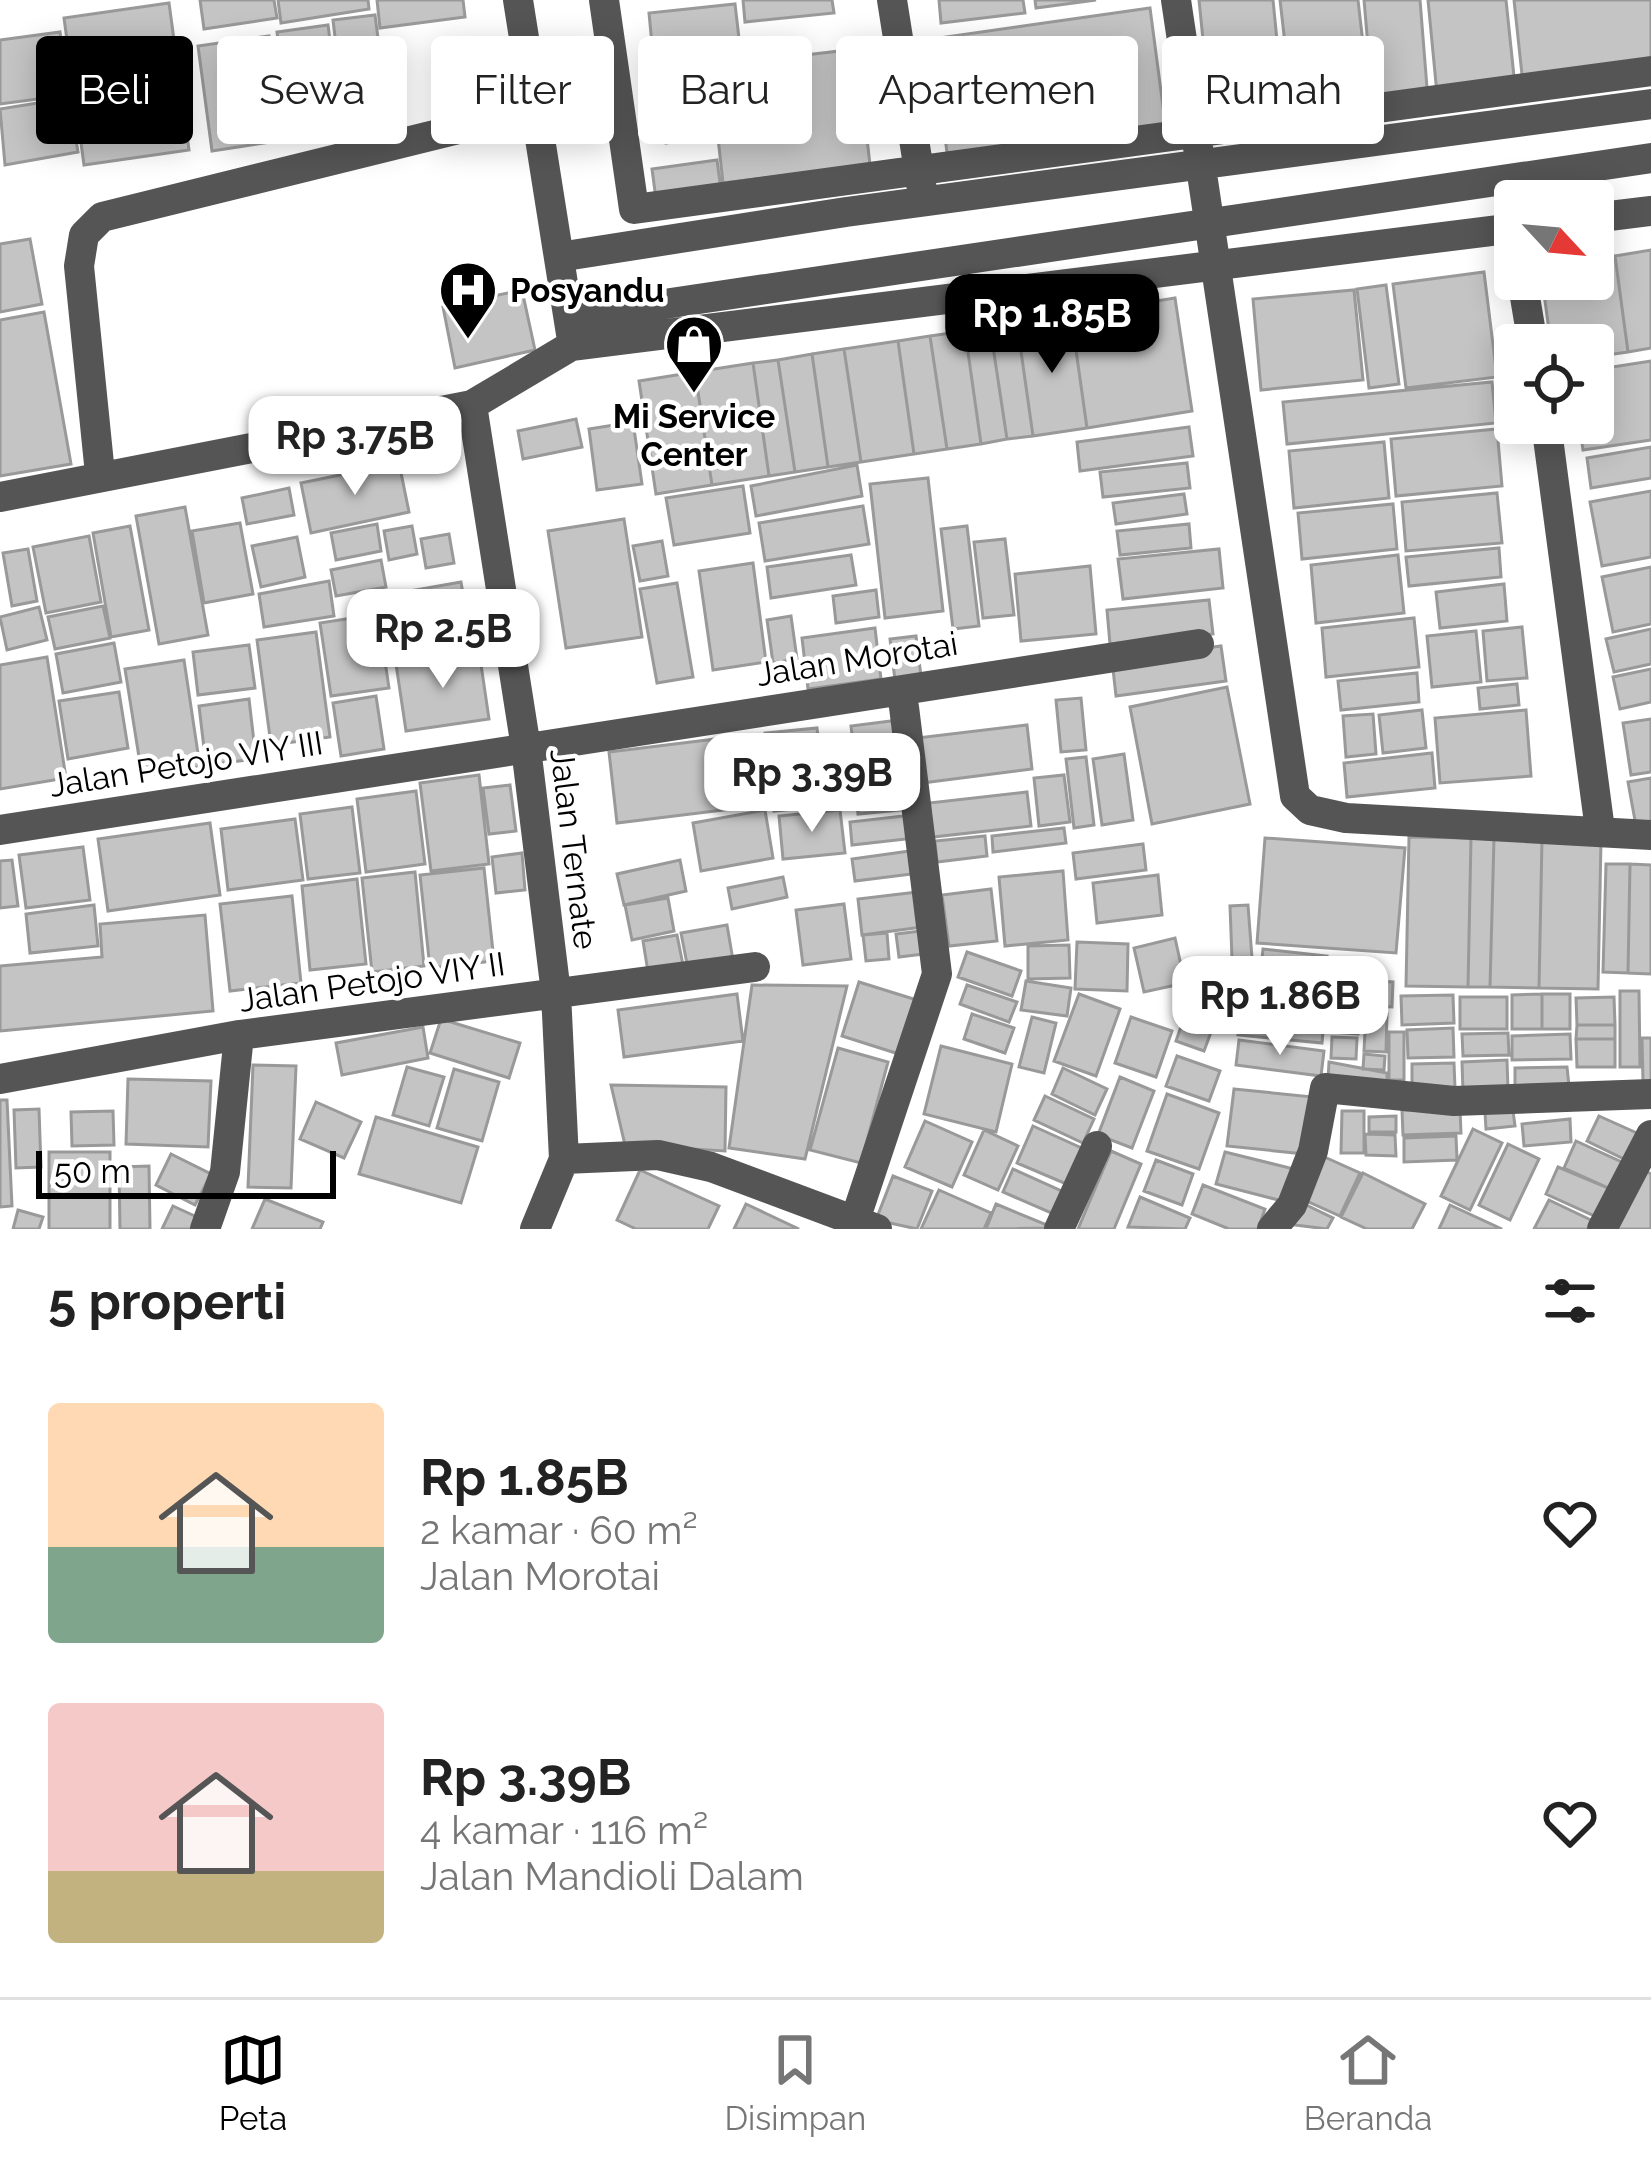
<!DOCTYPE html>
<html lang="id">
<head>
<meta charset="utf-8">
<style>
  body { margin:0; font-family:Raleway,sans-serif; background:#f6f6f6; color:#222; height:100vh; display:flex; flex-direction:column; font-size:45px; white-space:nowrap }
  * { box-sizing:border-box; margin:0 }
  p { font-size:39px; color:#767676 }
  .icon { flex:none; width:66px; height:66px; fill:none; stroke:currentColor; stroke-width:2; stroke-linecap:round; stroke-linejoin:round }
  .map { position:relative; height:1229px; overflow:hidden }
  .panel { display:flex; flex-direction:column; background:#fff; flex:1 }
  .panel>* { flex:none }
  .banner { position:absolute; left:36px; top:36px; width:1581px; height:108px; display:flex; gap:24px }
  .needle { width:78px; rotate:116deg }
  .controls { position:absolute; left:1494px; top:180px; display:grid; gap:24px }
  .controls a { display:grid; place-items:center; width:120px; height:120px; border-radius:12px; background:#fff; box-shadow:0 6px 30px #0003; font-size:60px }
  .scale { position:absolute; left:36px; bottom:30px; width:300px; box-sizing:border-box; padding-left:12px; border:6px solid #000; border-top:0; font-size:33px; line-height:42px; white-space:nowrap; color:#000; -webkit-text-stroke:9px #fff; paint-order:stroke }
  .price { position:absolute; translate:-50% -102px; padding:0 27px; border-radius:24px; background:#fff; color:#222; font-size:39px; line-height:78px; filter:drop-shadow(0 3px 6px #0008) }
  .price::after { content:''; position:absolute; left:50%; top:72px; width:36px; height:27px; margin-left:-18px; background:inherit; clip-path:polygon(0 0,100% 0,50% 100%) }
  .price.active { background:#000; color:#fff }
  ul { padding:0; list-style:none }
  li { display:flex; align-items:center; gap:36px; height:300px; padding:0 48px }
  li span { display:grid; place-items:center; flex:none; width:336px; height:240px; border-radius:12px; color:#555 }
  li>.icon { margin-inline-start:auto }
  span .icon { width:144px; height:144px; fill:#fffc; stroke-width:1 }
  li b { font-size:51px }
  h2 { display:flex; justify-content:space-between; align-items:center; height:144px; padding:0 48px; font-size:51px }
  .pill { padding:0 42px; border-radius:12px; background:#fff; box-shadow:0 6px 30px #0003; font-size:42px; line-height:108px }
  .pill.active { background:#000; color:#fff }
  .menu { display:flex; justify-content:space-around; align-items:center; height:168px; border-top:3px solid #e0e0e0; background:#fff; font-size:33px; color:#767676 }
  .menu a { display:grid; justify-items:center; gap:6px }
  .menu .active { color:#000 }
  .map>svg:first-child { display:block }
  .building { fill:#c4c4c4; stroke:#999; stroke-width:3 }
  .lines { fill:none; stroke-linecap:round; stroke-linejoin:round }
  .minor { stroke:#555; stroke-width:30 }
  .labels { text-anchor:middle; dominant-baseline:central; stroke-width:9; stroke-linejoin:round; paint-order:stroke }
  .poi-label { font-size:33px; font-weight:bold; fill:#000; stroke:#fff; text-anchor:start }
  .street-label { font-size:33px; fill:#000; stroke:#fff }
</style>
</head>
<body>
<div class="map">
<svg width="1651" height="1229" viewBox="0 0 1651 1229">
  <rect width="100%" height="100%" fill="#fff"/>
  <!-- building -->
  <path class="building" d="M200,0h74l3,18 -73,11z
    M278,0h90l1,9 -88,14z
    M377,0h86l2,17 -85,11z
    M743,0h89l2,13 -89,9z
    M939,0h84l2,13 -84,10z
    M1035,0h61l-60,8z
    M1199,0h74l11,112 -73,7z
    M1280,0h78l12,104 -77,9z
    M1364,0h56l8,100 -55,4z
    M1428,0h78l9,86 -78,8z
    M1514,0h137v69l-128,15z
    M169,3l20,147 -105,15 -20,-147z
    M735,4l5,43 -87,8 -4,-42z
    M1150,8l16,121 -218,31 -16,-121z
    M375,15l13,100 -43,6 -12,-101z
    M328,25l13,100 -51,7 -13,-100z
    M60,32l8,63 -68,9v-64z
    M269,36l15,104 -72,11 -14,-105z
    M857,49l13,116 -147,18 -13,-117z
    M698,61l12,75 -44,7 -12,-75z
    M69,98l9,54 -73,13 -5,-56z
    M717,160l4,30 -65,9 -4,-30z
    M30,239l12,65 -42,8v-68z
    M1651,250v98l-23,4 -13,-96z
    M1615,256l13,96 -35,5v-12h-42l-9,-66h51v-20z
    M1484,272l13,105 -91,11 -13,-104z
    M1386,285l13,99 -30,4 -12,-99z
    M522,290l13,60 -80,18 -12,-61z
    M1354,290l9,90 -102,10 -8,-91z
    M1175,298l17,113 -105,17 -16,-113z
    M44,312l27,152 -71,12v-156z
    M1071,315l16,113 -54,8 -16,-113z
    M1017,323l16,113 -26,3 -17,-112z
    M990,327l17,112 -26,5 -16,-113z
    M965,331l16,113 -34,5 -17,-113z
    M930,336l17,113 -33,5 -16,-113z
    M898,341l16,113 -53,8 -17,-113z
    M844,349l17,113 -33,5 -16,-113z
    M812,354l16,113 -33,5 -17,-112z
    M778,360l17,112 -26,4 -16,-113z
    M1651,361v79l-68,10 -4,-27h14v-53z
    M753,363l16,113 -57,9 -17,-113z
    M695,372l17,113 -56,9 -17,-113z
    M1492,382l4,41 -209,21 -4,-42z
    M576,419l6,28 -59,12 -5,-28z
    M633,422l9,62 -45,6 -8,-61z
    M1189,427l4,29 -113,15 -3,-29z
    M1497,429l5,57 -106,10 -5,-57z
    M1384,442l5,56 -95,10 -5,-57z
    M1651,447v31l-60,10 -4,-30z
    M399,463l10,49 -98,21 -10,-50z
    M1187,463l3,25 -87,9 -3,-25z
    M857,465l5,31 -106,20 -5,-30z
    M928,478l15,133 -58,7 -15,-134z
    M743,486l7,47 -76,12 -8,-47z
    M289,488l5,27 -47,9 -5,-26z
    M1651,491v66l-49,9 -12,-64z
    M1497,493l5,50 -96,8 -4,-49z
    M1184,494l3,20 -71,10 -3,-21z
    M1393,504l4,45 -95,10 -4,-46z
    M863,506l6,38 -104,17 -6,-38z
    M185,507l23,128 -49,9 -23,-128z
    M624,519l18,118 -76,11 -18,-117z
    M240,523l13,71 -49,9 -12,-72z
    M377,524l4,27 -45,9 -5,-27z
    M1189,524l2,24 -71,7 -3,-24z
    M130,526l19,104 -38,7 -18,-104z
    M412,526l5,28 -28,6 -5,-29z
    M967,526l12,100 -26,3 -12,-100z
    M449,534l5,29 -28,5 -5,-29z
    M89,536l12,66 -55,11 -13,-66z
    M297,537l8,40 -44,10 -9,-41z
    M1005,539l9,76 -31,3 -9,-76z
    M662,541l6,35 -28,5 -7,-35z
    M1499,548l2,29 -92,9 -3,-29z
    M28,549l9,52 -25,5 -9,-53z
    M1219,549l4,39 -100,11 -5,-40z
    M851,555l5,30 -85,13 -4,-31z
    M1398,555l6,58 -88,10 -5,-58z
    M381,560l5,27 -50,9 -5,-26z
    M753,563l13,99 -53,8 -14,-99z
    M1090,566l6,68 -75,7 -6,-67z
    M1651,567v57l-38,8 -11,-55z
    M329,581l5,35 -70,11 -5,-33z
    M461,582l10,59 -67,12 -11,-59z
    M677,583l16,94 -36,6 -17,-94z
    M1504,584l3,37 -67,7 -4,-36z
    M876,590l3,27 -43,6 -3,-27z
    M1209,600l4,34 -103,10 -3,-34z
    M103,606l7,32 -55,11 -7,-32z
    M39,607l8,33 -40,10 -7,-33z
    M378,614l11,74 -58,8 -11,-73z
    M791,616l6,43 -24,4 -6,-43z
    M1414,618l5,49 -93,10 -4,-49z
    M1522,627l5,51 -40,3 -4,-50z
    M875,628l6,51 -73,10 -6,-51z
    M1651,629v35l-37,8 -8,-33z
    M1476,631l5,51 -49,5 -5,-51z
    M316,632l14,105 -59,8 -14,-105z
    M916,636l5,40 -26,4 -5,-41z
    M114,643l7,39 -58,11 -7,-39z
    M249,645l6,43 -57,7 -5,-43z
    M1221,646l5,35 -110,15 -4,-36z
    M479,651l10,68 -83,12 -10,-67z
    M47,657l19,121 -66,11v-124z
    M184,660l16,107 -58,9 -17,-107z
    M1651,669v33l-31,7 -7,-32z
    M1417,673l2,29 -78,8 -3,-29z
    M1517,684l2,21 -39,4 -2,-21z
    M1227,687l23,117 -98,20 -22,-117z
    M119,692l9,56 -60,11 -9,-58z
    M376,696l8,53 -43,7 -8,-53z
    M1081,698l5,52 -25,2 -5,-52z
    M249,699l7,60 -50,6 -7,-59z
    M1422,710l4,38 -43,5 -4,-38z
    M1526,710l5,66 -91,7 -5,-65z
    M1373,714l3,40 -30,3 -3,-41z
    M1651,719v53l-20,3 -8,-52z
    M899,720l3,26 -48,6 -3,-26z
    M1027,725l5,44 -110,14 -5,-45z
    M817,728l3,27 -52,6 -3,-28z
    M732,737l8,71 -123,15 -8,-71z
    M904,751l3,20 -51,6 -2,-19z
    M1432,753l3,35 -88,9 -3,-34z
    M1124,754l9,66 -31,5 -9,-66z
    M1086,757l8,68 -20,3 -8,-69z
    M846,758l5,45 -77,8 -4,-45z
    M479,775l10,89 -58,7 -11,-88z
    M1064,775l6,47 -31,4 -5,-48z
    M908,776l3,33 -53,5 -3,-33z
    M1651,778v45l-15,3 -8,-44z
    M510,785l6,46 -27,3 -6,-46z
    M416,791l9,73 -59,8 -9,-73z
    M1027,792l4,34 -98,11 -4,-34z
    M352,807l8,66 -52,6 -8,-65z
    M765,810l8,48 -72,13 -8,-48z
    M840,810l5,43 -62,6 -4,-43z
    M913,815l2,23 -63,7 -2,-23z
    M295,819l8,61 -75,10 -7,-61z
    M210,823l10,72 -112,16 -10,-72z
    M1064,828l2,15 -73,9 -1,-16z
    M985,836l2,20 -50,6 -2,-21z
    M1409,837l62,1 -3,149 -62,-1z
    M1265,838l140,10 -9,105 -139,-10z
    M1471,838h23l-4,149h-22z
    M1494,838l48,1 -3,149 -49,-1z
    M1542,839l59,2 -3,148 -59,-1z
    M1143,844l3,26 -70,9 -3,-26z
    M83,847l7,53 -64,8 -7,-53z
    M917,850l3,23 -65,8 -3,-22z
    M522,853l3,37 -29,3 -4,-36z
    M12,860l6,46 -18,2v-47z
    M680,860l6,31 -62,14 -7,-31z
    M1606,864h24l-2,109 -25,-1z
    M1630,864l21,1v109l-23,-1z
    M484,868l10,93 -64,7 -10,-93z
    M1063,871l5,69 -63,6 -6,-69z
    M415,872l9,94 -52,6 -10,-94z
    M1158,875l4,40 -65,8 -4,-40z
    M783,877l4,20 -55,12 -4,-21z
    M357,879l9,85 -56,6 -8,-84z
    M991,889l6,52 -48,5 -7,-51z
    M926,891l4,35 -68,9 -4,-36z
    M292,896l9,87 -71,8 -10,-87z
    M668,898l6,33 -42,9 -7,-35z
    M844,904l7,55 -48,6 -7,-55z
    M94,905l4,41 -68,7 -4,-39z
    M1248,905l4,53 -20,1 -2,-53z
    M205,915l8,96 -213,20v-65l102,-9 -2,-33z
    M727,925l6,35 -45,9 -7,-36z
    M929,930l3,23 -33,4 -3,-23z
    M887,933l2,26 -23,2 -3,-26z
    M677,935l6,30 -35,7 -5,-31z
    M1175,938l10,45 -41,9 -10,-44z
    M1077,942l51,2 -1,47 -52,-2z
    M1069,945l1,33 -42,1v-33z
    M1263,949l64,7 -3,29 -64,-6z
    M967,952l54,19 -9,25 -54,-19z
    M1329,978l64,4 -1,25 -65,-3z
    M1026,981l45,7 -4,28 -46,-6z
    M859,982l61,19 -18,54 -60,-19z
    M752,985l95,1 -42,173 -76,-11z
    M967,985l50,17 -8,20 -49,-18z
    M1620,991h19l1,76h-20z
    M737,994l6,47 -119,16 -6,-47z
    M1079,994l41,15 -24,67 -42,-15z
    M1542,994v35h-30v-34z
    M1542,994h28v35h-28z
    M1453,995l1,28 -52,2 -1,-29z
    M1460,997h47v32h-47z
    M1614,997l1,28h-38l-1,-27z
    M1241,1001l84,9 -3,33 -84,-8z
    M1188,1006l29,10 -13,35 -28,-10z
    M1332,1010l28,2 -2,22 -27,-2z
    M1366,1013l21,1 -1,38 -22,-1z
    M972,1014l42,14 -9,25 -41,-14z
    M1032,1017l24,6 -12,50 -25,-6z
    M1131,1017l41,14 -16,46 -41,-14z
    M441,1019l79,24 -11,35 -79,-25z
    M1577,1025h38v14h-39z
    M423,1027l5,31 -86,17 -6,-32z
    M1453,1028l1,29 -46,1 -1,-28z
    M1389,1032h15v48h-15z
    M1508,1033l1,22 -46,1 -1,-22z
    M1570,1034l1,25 -59,1v-24z
    M1332,1037l25,1 -1,21 -25,-1z
    M1642,1038h9v44h-8z
    M1576,1039h39v28h-38z
    M1239,1040l85,11 -3,25 -85,-11z
    M941,1046l71,18 -16,68 -72,-18z
    M838,1048l50,14 -27,101 -51,-13z
    M1364,1054l21,2 -1,14 -21,-1z
    M1177,1056l43,15 -11,30 -43,-15z
    M1507,1060l1,31 -45,2 -1,-31z
    M1329,1062l58,11v10l-59,-3z
    M1454,1063l1,25h-43v-24z
    M253,1065l43,1 -5,122 -43,-1z
    M407,1067l37,10 -15,49 -36,-11z
    M1567,1067l2,19 -54,1v-19z
    M1063,1068l44,21 -12,26 -43,-21z
    M454,1069l45,13 -17,59 -45,-13z
    M1120,1077l34,14 -22,57 -34,-13z
    M128,1079l83,2 -3,66 -82,-3z
    M611,1085l115,2 -1,64 -100,-6z
    M1234,1089l79,8 -8,57 -78,-8z
    M1167,1094l52,19 -20,56 -52,-18z
    M1045,1096l49,23 -11,24 -49,-23z
    M0,1100h7l5,106 -12,1z
    M316,1102l45,20 -17,36 -44,-19z
    M39,1109l2,58 -25,1 -2,-58z
    M1460,1109l1,24 -58,2 -1,-25z
    M113,1111l1,34 -42,1 -1,-34z
    M1342,1111h22v42h-23z
    M1513,1111l2,15 -29,3 -1,-16z
    M1396,1116v16h-27v-15z
    M1599,1116l40,18 -11,27 -41,-20z
    M376,1117l102,30 -17,56 -102,-29z
    M1570,1119l1,23 -47,4 -2,-22z
    M925,1121l47,21 -20,45 -47,-20z
    M1033,1126l53,24 -15,36 -54,-23z
    M1473,1129l29,14 -32,67 -29,-14z
    M984,1130l34,16 -20,44 -34,-15z
    M1365,1134l30,1 1,21 -30,-1z
    M1456,1136l1,24 -53,2v-24z
    M1576,1141l50,23 -13,26 -49,-22z
    M1508,1144l31,15 -29,61 -31,-15z
    M1111,1151l30,13 -27,65h-36z
    M49,1152h61v77h-61z
    M1225,1152l73,18 -8,33 -74,-19z
    M171,1154l40,20 -16,31 -39,-20z
    M1320,1155l40,18 -20,43 -40,-18z
    M1156,1160l37,14 -11,31 -38,-14z
    M149,1166l1,63h-30l-1,-62z
    M1558,1167l55,23 -14,28 -53,-24z
    M1013,1169l53,24 -10,22 -53,-23z
    M1641,1169l10,5v55h-42z
    M640,1170l79,36 -11,23h-72l-19,-9z
    M1363,1173l62,31 -13,25h-45l-26,-12z
    M893,1176l39,15 -15,38 -41,-9z
    M1203,1185l62,24 -7,20h-29l-37,-15z
    M939,1190l52,23 -7,16h-63z
    M1140,1197l50,21 -5,11 -57,-2z
    M265,1199l58,23 -3,7h-68z
    M1549,1200l46,22 -3,7h-58z
    M1298,1201l35,17 -6,11 -40,-5z
    M746,1204l53,25h-65z
    M996,1204l58,24 -68,1z
    M1450,1205l52,24h-63z
    M173,1206l26,12 -5,11h-32z
    M18,1210l25,7 -4,12h-26z"/>
  <g class="lines">
    <!-- minor -->
    <path class="minor" d="M518,0l53,334
      M604,0l30,209 1017,-138
      M892,0l30,190
      M1176,0l119,796 15,14 36,8 305,17
      M1593,218l58,-7
      M559,257l287,-45 805,-108
      M1522,279l11,66
      M570,318l1081,-160
      M472,405l54,343 30,245 8,166 -29,70
      M1546,423l54,407
      M100,474l-21,-208 5,-31 18,-18 377,-93 55,-7
      M0,497l472,-92 99,-59 944,-118
      M0,830l1199,-186
      M0,1079l239,-44 516,-68
      M564,1159l94,-4 53,12 166,62
      M205,1229l20,-57 14,-137
      M852,1229l85,-255 -33,-267
      M1059,1229l38,-83
      M1272,1229l20,-24 21,-54 12,-63 129,13 197,-7
      M1602,1229l49,-94"/>
  </g>
  <!-- icons -->
  <defs>
    <symbol id="hospital-pin" viewBox="-11 -11 22 30"><path d="M0 17L-7.5 6A9.5 9.5 0 1 1 7.5 6Z" fill="#000" stroke="#fff"/><path d="M-5-5h3v3.5h4V-5h3V5h-3V1.5h-4V5h-3Z" fill="#fff"/></symbol>
    <symbol id="shop-pin" viewBox="-11 -11 22 30"><path d="M0 17L-7.5 6A9.5 9.5 0 1 1 7.5 6Z" fill="#000" stroke="#fff"/><path d="M-5-2.5h2.3a2.7 3.5 0 0 1 5.4 0H5L5.5 6h-11ZM-1.5-2.5h3a1.5 2.3 0 0 0-3 0Z" fill="#fff"/></symbol>
  </defs>
  <g fill-rule="evenodd">
    <use href="#hospital-pin" x="435" y="257" width="66" height="90"/>
    <use href="#shop-pin" x="661" y="311" width="66" height="90"/>
  </g>
  <g class="labels">
    <!-- poi labels -->
    <g class="poi-label">
      <text x="510" y="290">Posyandu</text>
      <text x="694" y="416" text-anchor="middle">Mi Service<tspan x="694" dy="38">Center</tspan></text>
    </g>
    <!-- street labels -->
    <g class="street-label">
      <text transform="translate(857 659) rotate(-9)">Jalan Morotai</text>
      <text transform="translate(186 764) rotate(-9)">Jalan Petojo VIY III</text>
      <text transform="translate(574 849) rotate(83)">Jalan Ternate</text>
      <text transform="translate(372 982) rotate(-8)">Jalan Petojo VIY II</text>
    </g>
  </g>
</svg>
<div class="controls">
<a><svg class="needle" viewBox="-14 -14 28 28"><path d="M0-13l5 13h-10z" fill="#e53935"/><path d="M0 13l5-13h-10z" fill="#767676"/></svg></a>
<a><svg class="icon" aria-label="locate" viewBox="0 0 24 24"><circle cx="12" cy="12" r="6"/><path d="M12 2v4M12 18v4M2 12h4M18 12h4"/></svg></a>
</div>
<div class="scale">50 m</div>
<b class="price active" style="left:1052px;top:376px">Rp 1.85B</b>
<b class="price" style="left:355px;top:498px">Rp 3.75B</b>
<b class="price" style="left:443px;top:691px">Rp 2.5B</b>
<b class="price" style="left:812px;top:835px">Rp 3.39B</b>
<b class="price" style="left:1280px;top:1058px">Rp 1.86B</b>
<div class="banner">
<a class="pill active">Beli</a>
<a class="pill">Sewa</a>
<a class="pill">Filter</a>
<a class="pill">Baru</a>
<a class="pill">Apartemen</a>
<a class="pill">Rumah</a>
</div>
</div>
<section class="panel">
<h2>5 properti<svg class="icon" aria-label="filters" viewBox="0 0 24 24"><path d="M4 7h16M4 17h16"/><circle cx="9" cy="7" r="2"/><circle cx="15" cy="17" r="2"/></svg></h2>
<ul>
<li><span style="background:linear-gradient(#ffd9b3 60%,#7fa58c 0)"><svg class="icon" aria-label="home" viewBox="0 0 24 24"><path d="M3 11l9-7 9 7M6 9v11h12V9"/></svg></span><div><b>Rp 1.85B</b><p>2 kamar · 60 m²</p><p>Jalan Morotai</p></div><svg class="icon" aria-label="heart" viewBox="0 0 24 24"><path d="M12 20l-8-8c-3-5 5-10 8-4 3-6 11-1 8 4z"/></svg></li>
<li><span style="background:linear-gradient(#f6c9c9 70%,#c2b280 0)"><svg class="icon" aria-label="home" viewBox="0 0 24 24"><path d="M3 11l9-7 9 7M6 9v11h12V9"/></svg></span><div><b>Rp 3.39B</b><p>4 kamar · 116 m²</p><p>Jalan Mandioli Dalam</p></div><svg class="icon" aria-label="heart" viewBox="0 0 24 24"><path d="M12 20l-8-8c-3-5 5-10 8-4 3-6 11-1 8 4z"/></svg></li>
</ul>
</section>
<nav class="menu">
<a class="active"><svg class="icon" aria-label="map" viewBox="0 0 24 24"><path d="M3 6l6-2 6 2 6-2v14l-6 2-6-2-6 2zM9 4v14M15 6v14"/></svg>Peta</a>
<a><svg class="icon" aria-label="saved" viewBox="0 0 24 24"><path d="M7 4h10v16l-5-4-5 4z"/></svg>Disimpan</a>
<a><svg class="icon" aria-label="home" viewBox="0 0 24 24"><path d="M3 11l9-7 9 7M6 9v11h12V9"/></svg>Beranda</a>
</nav>
</body>
</html>
